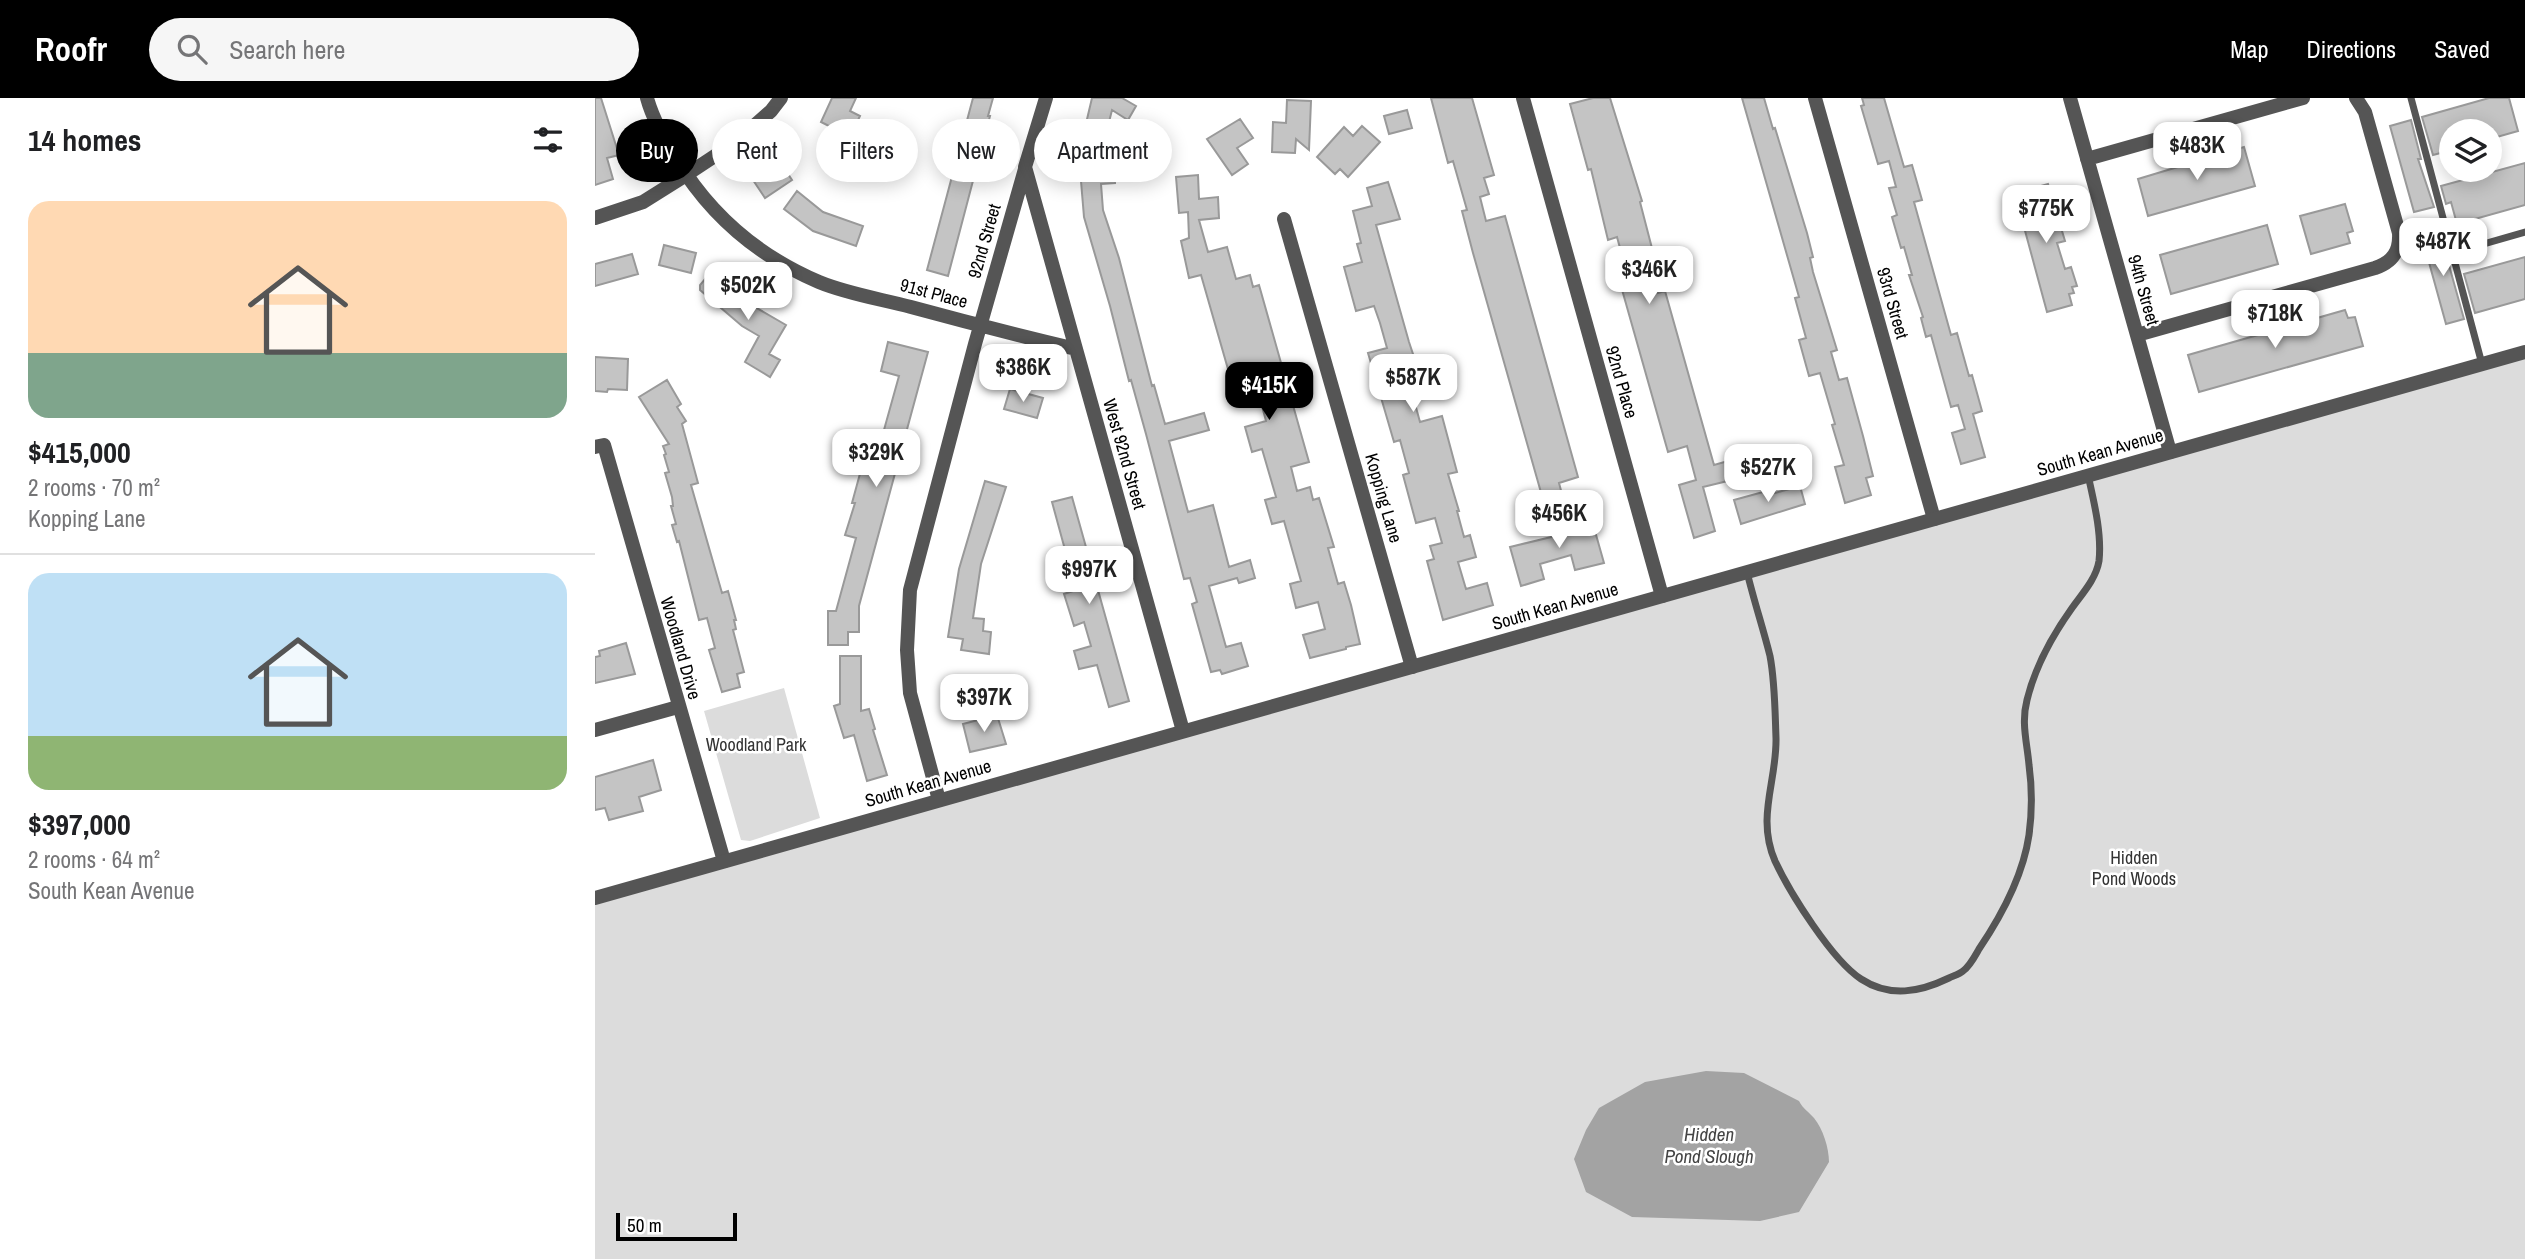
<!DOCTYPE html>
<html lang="en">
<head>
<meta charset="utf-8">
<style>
  body { margin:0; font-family:"Archivo Narrow",sans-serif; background:#f6f6f6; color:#202124; height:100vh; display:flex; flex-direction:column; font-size:26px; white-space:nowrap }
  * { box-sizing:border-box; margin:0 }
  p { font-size:23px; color:#757577 }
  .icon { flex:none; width:38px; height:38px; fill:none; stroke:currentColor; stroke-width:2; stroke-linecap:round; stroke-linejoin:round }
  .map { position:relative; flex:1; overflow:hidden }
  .drawer { display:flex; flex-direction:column; background:#fff; width:595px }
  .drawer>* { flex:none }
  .guide { position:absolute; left:21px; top:21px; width:665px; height:63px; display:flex; gap:14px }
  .tools { position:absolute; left:1844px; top:21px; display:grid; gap:14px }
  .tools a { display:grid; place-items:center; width:63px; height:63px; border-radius:50%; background:#fff; box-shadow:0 4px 18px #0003; font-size:35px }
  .scale { position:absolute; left:21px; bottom:18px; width:121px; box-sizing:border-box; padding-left:7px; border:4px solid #000; border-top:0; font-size:19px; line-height:24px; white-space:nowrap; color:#000; -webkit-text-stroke:5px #fff; paint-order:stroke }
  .price { position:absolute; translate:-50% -60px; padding:0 16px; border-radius:14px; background:#fff; color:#222; font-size:23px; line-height:46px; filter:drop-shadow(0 2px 4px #0008) }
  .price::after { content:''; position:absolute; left:50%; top:42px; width:21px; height:16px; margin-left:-10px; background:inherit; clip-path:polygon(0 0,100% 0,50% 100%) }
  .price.on { background:#000; color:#fff }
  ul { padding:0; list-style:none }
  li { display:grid; align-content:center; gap:14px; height:371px; padding:0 28px }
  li+li { border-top:2px solid #e0e0e0 }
  li span { display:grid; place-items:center; height:217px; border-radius:21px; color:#555 }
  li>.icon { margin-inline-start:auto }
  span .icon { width:126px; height:126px; fill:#fffc; stroke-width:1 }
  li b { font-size:30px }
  h2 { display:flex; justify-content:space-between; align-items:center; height:84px; padding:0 28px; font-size:30px }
  .chip { padding:0 24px; border-radius:32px; background:#fff; box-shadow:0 4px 18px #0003; font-size:24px; line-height:63px }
  .chip.on { background:#000; color:#fff }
  header { display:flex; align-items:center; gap:42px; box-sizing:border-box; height:98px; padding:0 35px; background:#000; color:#fff }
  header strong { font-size:33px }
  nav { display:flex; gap:38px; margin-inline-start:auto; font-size:24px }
  .search { width:490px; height:63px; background:#f6f6f6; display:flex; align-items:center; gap:18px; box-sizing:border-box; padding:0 24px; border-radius:38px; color:#757577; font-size:26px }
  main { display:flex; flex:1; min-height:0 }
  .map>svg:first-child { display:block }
  .green { fill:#dcdcdc }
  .water { fill:#a3a3a3 }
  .building { fill:#c4c4c4; stroke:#999; stroke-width:2 }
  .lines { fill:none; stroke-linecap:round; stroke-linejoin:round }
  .service { stroke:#555; stroke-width:7 }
  .minor { stroke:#555; stroke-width:14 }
  .tertiary { stroke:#555; stroke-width:14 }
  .labels { text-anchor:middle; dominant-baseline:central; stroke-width:5; stroke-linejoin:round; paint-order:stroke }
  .street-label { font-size:18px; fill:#000; stroke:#fff }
  .park-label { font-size:18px; fill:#333; stroke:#fff }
  .water-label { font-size:19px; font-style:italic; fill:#444; stroke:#fff }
</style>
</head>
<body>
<header>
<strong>Roofr</strong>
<div class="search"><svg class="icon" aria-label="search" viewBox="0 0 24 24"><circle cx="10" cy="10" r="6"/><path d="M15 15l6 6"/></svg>Search here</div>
<nav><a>Map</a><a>Directions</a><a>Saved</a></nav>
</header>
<main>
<section class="drawer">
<h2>14 homes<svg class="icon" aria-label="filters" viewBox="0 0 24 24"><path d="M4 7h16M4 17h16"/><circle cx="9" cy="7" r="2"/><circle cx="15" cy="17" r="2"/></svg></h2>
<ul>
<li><span style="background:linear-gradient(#ffd9b3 70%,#7fa58c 0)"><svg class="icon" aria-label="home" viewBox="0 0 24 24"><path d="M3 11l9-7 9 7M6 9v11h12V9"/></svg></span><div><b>$415,000</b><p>2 rooms · 70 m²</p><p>Kopping Lane</p></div></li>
<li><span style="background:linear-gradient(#bfe0f5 75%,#8fb573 0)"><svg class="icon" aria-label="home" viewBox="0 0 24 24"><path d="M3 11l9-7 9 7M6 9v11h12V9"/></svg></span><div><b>$397,000</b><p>2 rooms · 64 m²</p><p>South Kean Avenue</p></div></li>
</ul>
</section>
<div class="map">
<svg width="1930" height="1161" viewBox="0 0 1930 1161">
  <rect width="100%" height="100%" fill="#fff"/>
  <!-- green -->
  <path class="green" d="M1930,251v910h-1930v-359z
    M189,590l36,130 -70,23 -9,-1 -37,-129z"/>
  <!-- water -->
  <path class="water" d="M1111,973l38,2 55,28c4,8 10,11 15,17 9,11 15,30 15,44l-30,50 -39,9 -128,-4 -46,-25 -12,-33 12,-29 13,-22 46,-26z"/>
  <!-- building -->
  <path class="building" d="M0,0h6l18,57 -12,3 6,21 -18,6z
    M237,0h24l-6,13 10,5 -15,31 -17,-9 5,-10 -12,-6z
    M378,0h20l-5,18h2l-42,160 -21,-6z
    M497,0h30l14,8 -8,14 -16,-10 -11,44 -21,-5z
    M836,0h41l22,77 -10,3 5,16 -9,3 6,24 19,-5 73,261 -19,6 4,15 -19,5 -71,-250 -11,-42 5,-1 -14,-49 -5,2z
    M998,0h17l32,103 -2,1 14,54 -6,1 10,36 7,-2 49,174 21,-6 5,19 -37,9 12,44 -21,7 -15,-53 17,-5 -9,-34 -19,6 -49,-173 9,-2 -11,-40 -9,3 -17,-71 -3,1 -18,-66z
    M1147,0h22l9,31 2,-1 32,105 6,24 -3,1 3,14 24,78 -6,2 8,28 8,-2 16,58 10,40 -7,2 5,17 -26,8 -10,-36 9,-2 -12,-40 3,-1 -15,-51 -11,3 -10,-36 7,-2 -11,-40 4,-1z
    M1267,0h22l20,69 8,-2 10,35 -8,2 37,133 6,-2 12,43 3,-1 10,36 -9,3 12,43 -24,7 -9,-31 13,-4 -7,-24 -7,2 -20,-72 -5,2 -5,-19 2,-1 -14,-42h3l-8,-28 -3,1 -9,-31 5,-2 -8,-27 7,-1 -7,-26 -11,3 -17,-58 3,-1z
    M1894,0h20l9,33 -28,8v-8h-38v19l-19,5 -11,-38z
    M692,2l24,1 -2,49 -13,-11 -1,14 -23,-1 1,-30 13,1z
    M812,12l5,18 -23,6 -5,-18z
    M645,21l13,19 -16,10 11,16 -16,11 -25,-36z
    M1816,22l10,39h-3l16,48 -20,5 -24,-86z
    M767,28l18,16 -32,35 -8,-8 -5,5 -18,-17 27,-30 9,9z
    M1649,49l11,39 -107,30 -10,-37z
    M260,51l15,7 -7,15 -15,-7z
    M185,64l12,18 -27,18 -12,-18z
    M1930,65v42l-68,19 -6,-22 -5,2 -5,-18z
    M519,69l1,16 -14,1 2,26 16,48 33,128 2,-1 11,39 39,-11 5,17 -40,11 19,71 25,-7 16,62 21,-7 5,18 -16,5 -2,-5 -28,8 17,61 15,-4 7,23 -26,8 -2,-4 -9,2 -5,-18 -14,-50 5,-2 -7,-24 -6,1 -38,-145 -15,-54 -2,1 -19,-75 -26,-89 -4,-48z
    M603,77l1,24 19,-2 1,21 -20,2 9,32 19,-5 9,32 14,-4 3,12 6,-2 50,177 -18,5 6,24 13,-4 3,13 6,-2 15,49 -6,1 10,36 6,-2 7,23 9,39 -14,3v2l-36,9 -7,-23 22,-6 -7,-27 -22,6 -6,-24 11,-3 -17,-60 -12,3 -7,-24 11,-3 -14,-48 -10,3 -7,-25 21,-6 -8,-30 -22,6 -35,-122 -12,3 -8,-37 8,-3 -1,-26 -9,1 -3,-36z
    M793,84l12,37 -24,6 33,117 8,24 9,-3 7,24 -21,6 8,29 22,-6 15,56 -9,2 11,37h-2l7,26 6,-2 6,22 -18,5 8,27 21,-6 6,22 -50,15 -16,-59 7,-2 -4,-13 12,-3 -7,-25 -19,5 -13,-48 6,-2 -9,-33 -6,2 -26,-89 19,-5 -7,-25 -6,-17 -18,5 -12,-44 18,-5 -5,-18 4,-1 -8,-32 19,-5 -5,-18z
    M1453,86l17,57 -8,2 8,26 6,-2 6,19 -5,1 2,6 -5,1 3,11 -25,7 -23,-85h-3l-9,-33z
    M202,93l26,21 40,14 -7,20 -43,-15 -29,-22z
    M1750,106l8,27 -6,2 3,10 -39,11 -11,-38z
    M1672,127l11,39 -107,30 -11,-39z
    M1845,135l24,86 -18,5 -24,-87z
    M69,147l32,8 -5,20 -32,-8z
    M37,156l6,20 -43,12v-22z
    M1930,159v42l-50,14 -11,-39z
    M115,175l25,18 2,-3 13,12 -2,3 38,22 -17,29 11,6 -10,17 -25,-15 14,-26 -17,-10 -42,-36v-5z
    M1750,212l3,8 7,-1 8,29 -164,46 -11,-37z
    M293,244l40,10 -69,254v26h-11v13h-20v-34h8l20,-73 -11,-3 10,-32h-3l9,-33 11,3 27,-97 -18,-5z
    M0,259l33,2 -1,31 -19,-1 -1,3 -12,-1z
    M72,282l14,24 -4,3 9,14 -4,3 16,59 -7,2 31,108 6,-2 8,29h-2l2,9 -3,1 11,42 -7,2 3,13 -18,5 -13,-42 6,-2 -8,-30 -8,2 -20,-79 -2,1 -5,-17 4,-1 -5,-18h2l-1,-9 -7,-24 4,-1 -5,-17 2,-1 -3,-8 6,-2 -30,-47z
    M415,291l33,9 -6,20 -33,-9z
    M390,383l21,6 -25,77 -8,54 11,1 -1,12 8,1 -2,22 -28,-4 2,-11 -15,-2 11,-68z
    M1205,388l5,18 -64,20 -7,-24 40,-11 1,4z
    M477,399l57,204 -20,6 -12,-42 -18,4 -5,-18 17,-5 -7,-24 -10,4 -10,-32 12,-4 -24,-88z
    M994,412l15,53 -29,7 -4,-15 -31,9 4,15 -23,7 -11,-39 62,-15 -4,-16z
    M31,545l9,31 -40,9v-26l5,-1 -1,-5z
    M245,558h21v55l8,-2 6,20 -2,1 14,45 -20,6 -13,-46 -10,3 -10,-32 6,-2z
    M402,617l9,29 -36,8 -7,-28z
    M58,662l8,30 -22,7 4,14 -34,9 -4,-12 -10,2v-33z"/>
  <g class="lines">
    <!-- service -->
    <path class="service" d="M1816,0l71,266
      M1857,155l73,-21
      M1152,474c7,29 16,56 23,84 5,26 5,56 6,82 1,43 -20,79 -1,123 15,32 57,99 86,118 29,19 59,13 88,-1 4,-2 11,-4 14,-7 7,-5 12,-15 16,-22 23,-34 44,-73 50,-114 3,-22 3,-48 0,-70 -2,-23 -8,-42 -2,-65 8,-33 25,-64 45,-92 10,-14 24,-29 27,-47 3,-27 -5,-59 -11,-86"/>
    <!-- minor -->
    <path class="minor" d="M52,0c6,22 18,43 30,62 34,56 81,96 142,122 29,12 62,17 92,25 55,15 110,29 165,42
      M451,0l-21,69 158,564
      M928,0l139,498
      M1220,0l119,421
      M1475,0l100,354
      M1492,61l216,-61
      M0,120l48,-16 43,-27 50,-33 35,-31 10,-13
      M689,121l128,448
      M1542,237l238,-67c18,-6 25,-17 24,-35l-34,-121 -9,-14
      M0,349l9,-2 120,416
      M0,632l83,-23
      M344,702l-29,-107 -3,-43 3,-60 65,-246 50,-175"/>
    <!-- tertiary -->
    <path class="tertiary" d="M0,800l1930,-546"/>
  </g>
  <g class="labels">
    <!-- street labels -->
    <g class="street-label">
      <text transform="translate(389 143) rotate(-74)">92nd Street</text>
      <text transform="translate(1549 192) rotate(74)">94th Street</text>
      <text transform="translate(339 195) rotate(15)">91st Place</text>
      <text transform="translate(1298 205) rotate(74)">93rd Street</text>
      <text transform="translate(1027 284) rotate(74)">92nd Place</text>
      <text transform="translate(1505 354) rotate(-16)">South Kean Avenue</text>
      <text transform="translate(530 356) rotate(74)">West 92nd Street</text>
      <text transform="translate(789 400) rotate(74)">Kopping Lane</text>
      <text transform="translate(960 508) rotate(-16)">South Kean Avenue</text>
      <text transform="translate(86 550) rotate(74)">Woodland Drive</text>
      <text transform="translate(333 685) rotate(-16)">South Kean Avenue</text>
    </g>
    <!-- park labels -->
    <g class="park-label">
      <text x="161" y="646">Woodland Park</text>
      <text x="1539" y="759">Hidden<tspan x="1539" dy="21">Pond Woods</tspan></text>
    </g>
    <!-- water labels -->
    <g class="water-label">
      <text x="1114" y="1036">Hidden<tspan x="1114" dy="22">Pond Slough</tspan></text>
    </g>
  </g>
</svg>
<div class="tools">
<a><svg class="icon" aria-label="layers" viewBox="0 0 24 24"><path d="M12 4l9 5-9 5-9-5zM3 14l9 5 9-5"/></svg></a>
</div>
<div class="scale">50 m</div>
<b class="price" style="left:1602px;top:84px">$483K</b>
<b class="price" style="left:1451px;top:147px">$775K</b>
<b class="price" style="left:1848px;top:180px">$487K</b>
<b class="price" style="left:1054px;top:208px">$346K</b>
<b class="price" style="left:153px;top:224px">$502K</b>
<b class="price" style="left:1680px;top:252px">$718K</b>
<b class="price" style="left:428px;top:306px">$386K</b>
<b class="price" style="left:818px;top:316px">$587K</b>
<b class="price on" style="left:674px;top:324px">$415K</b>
<b class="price" style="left:281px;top:391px">$329K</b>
<b class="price" style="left:1173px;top:406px">$527K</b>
<b class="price" style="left:964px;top:452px">$456K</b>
<b class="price" style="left:494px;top:508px">$997K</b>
<b class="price" style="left:389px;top:636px">$397K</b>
<div class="guide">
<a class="chip on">Buy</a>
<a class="chip">Rent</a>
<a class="chip">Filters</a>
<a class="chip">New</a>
<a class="chip">Apartment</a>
</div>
</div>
</main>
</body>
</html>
